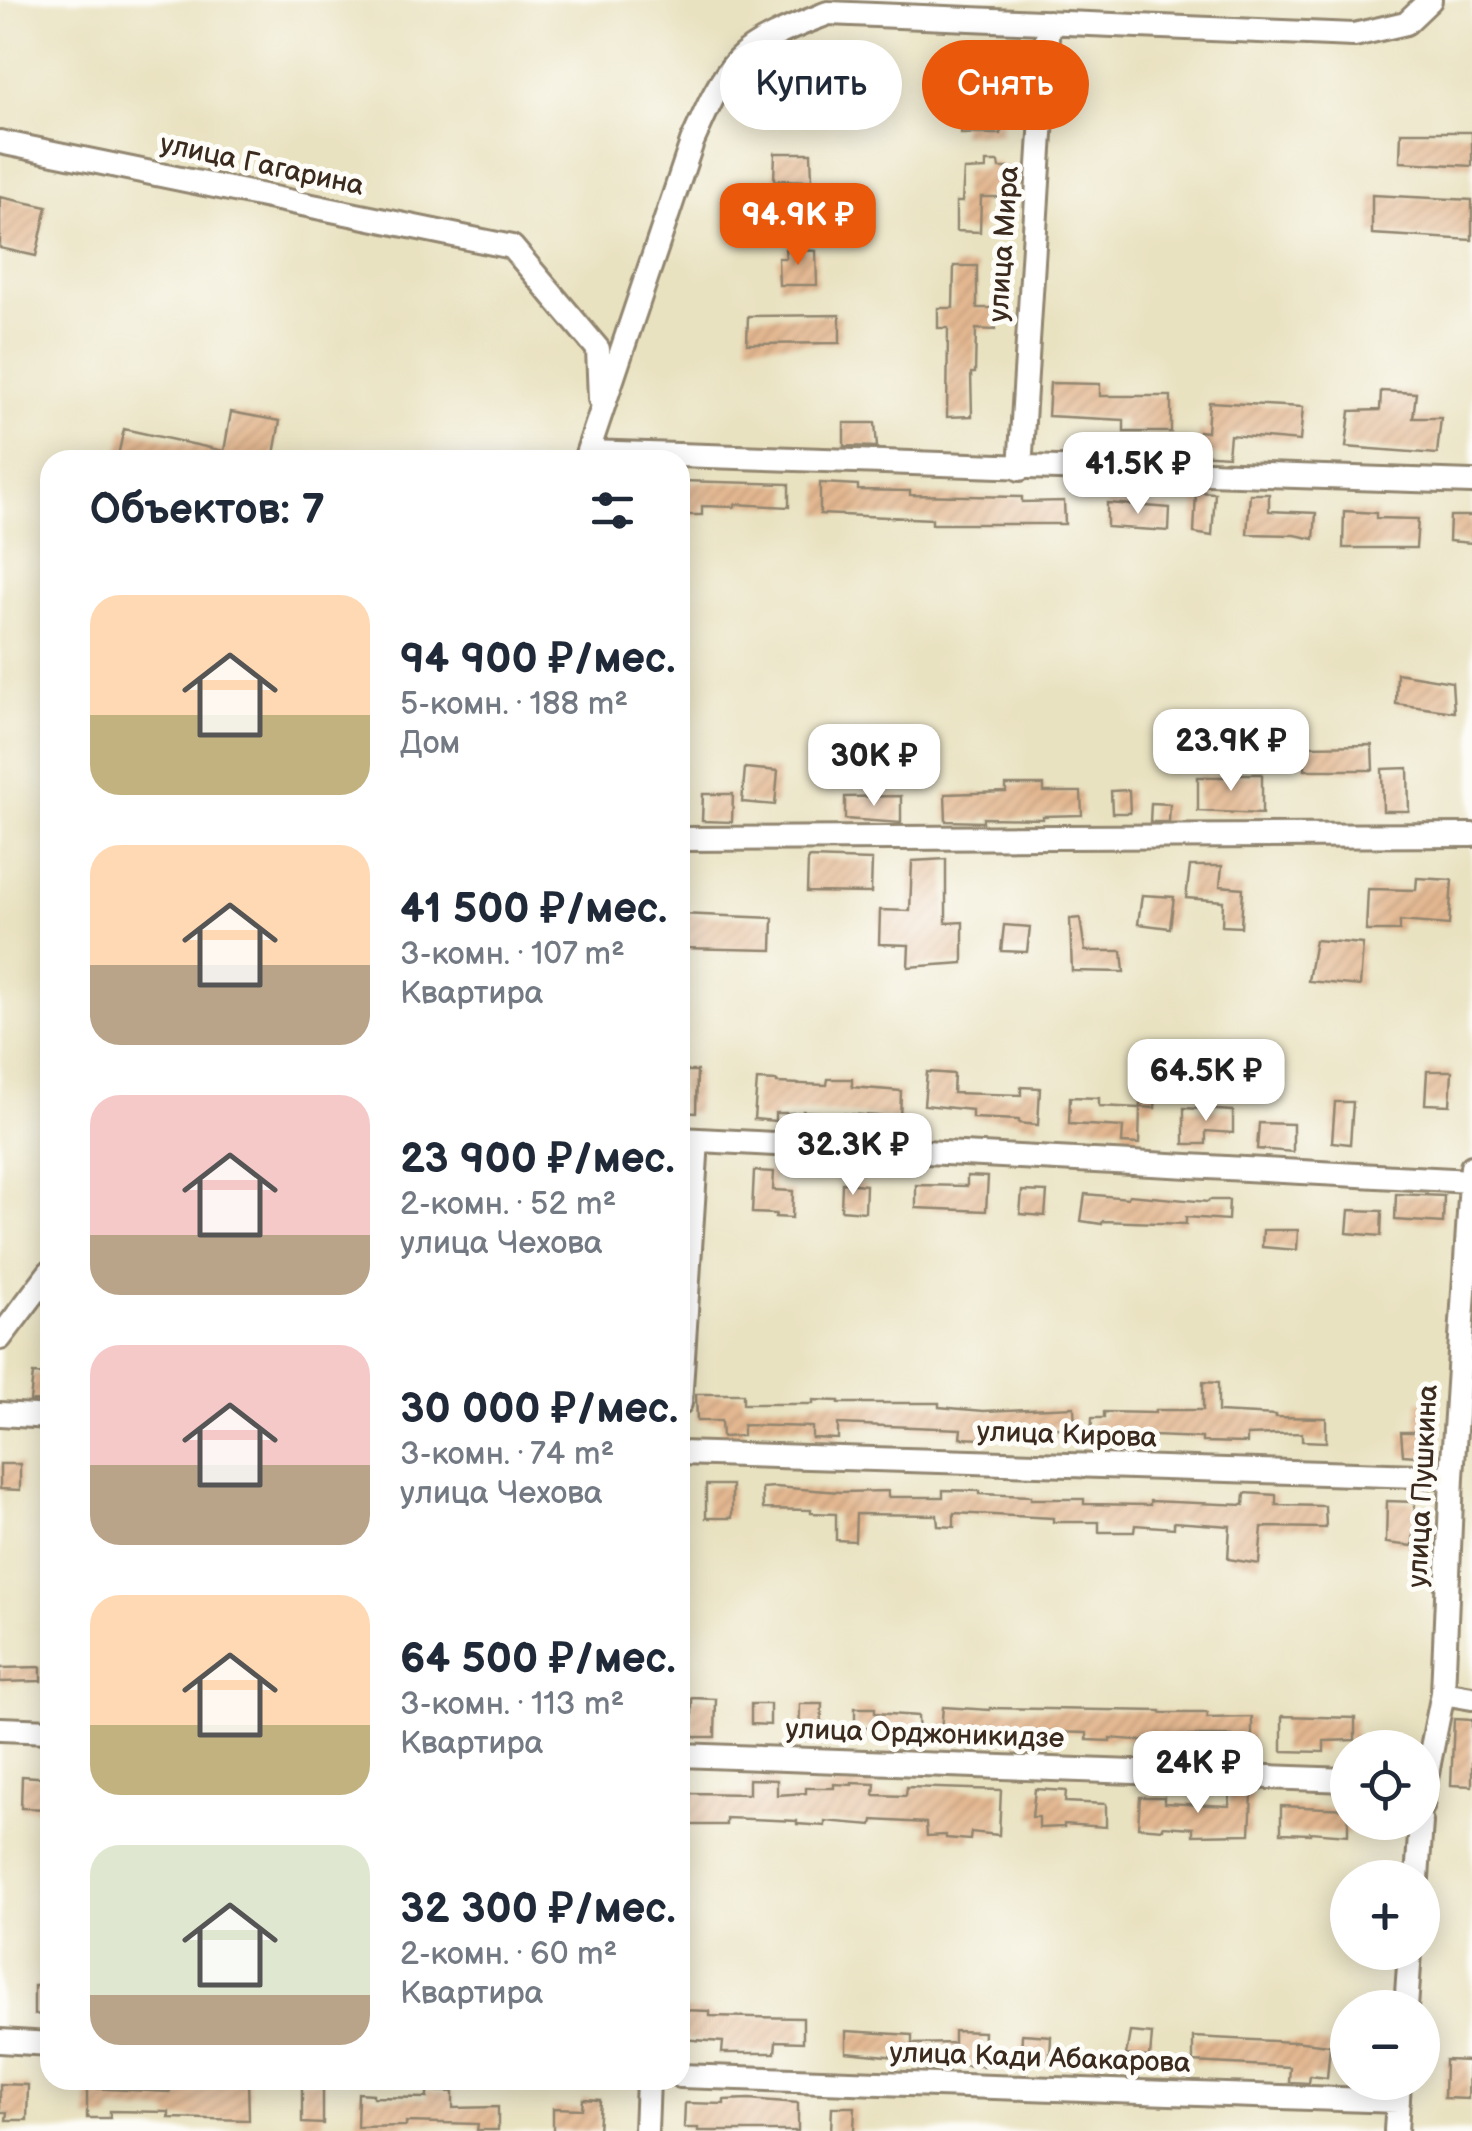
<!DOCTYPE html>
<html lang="ru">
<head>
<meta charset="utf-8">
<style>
  body { margin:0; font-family:"Balsamiq Sans",sans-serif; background:#f2f2f3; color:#1f2937; height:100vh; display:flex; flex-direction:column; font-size:38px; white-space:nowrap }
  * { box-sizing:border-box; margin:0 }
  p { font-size:32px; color:#747a83 }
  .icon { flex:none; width:55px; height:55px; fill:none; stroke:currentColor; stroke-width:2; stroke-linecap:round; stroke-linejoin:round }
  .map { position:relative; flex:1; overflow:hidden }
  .drawer { position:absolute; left:40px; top:450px; width:650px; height:1640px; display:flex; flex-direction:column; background:#fff; border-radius:30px; box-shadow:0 5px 25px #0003 }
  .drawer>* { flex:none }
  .guide { position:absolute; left:720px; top:40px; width:600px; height:90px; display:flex; gap:20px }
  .tools { position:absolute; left:1330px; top:1730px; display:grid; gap:20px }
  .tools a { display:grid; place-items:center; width:110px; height:110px; border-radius:50%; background:#fff; box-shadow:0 5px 25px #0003; font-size:50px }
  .price { position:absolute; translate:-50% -85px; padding:0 22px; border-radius:20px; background:#fff; color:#222; font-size:32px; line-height:65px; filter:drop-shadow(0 2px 5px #0008) }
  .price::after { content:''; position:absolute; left:50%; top:60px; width:30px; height:22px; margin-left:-15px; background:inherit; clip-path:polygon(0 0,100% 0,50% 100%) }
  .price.current { background:#ea580c; color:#fff }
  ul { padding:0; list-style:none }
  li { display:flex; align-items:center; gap:30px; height:250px; padding:0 50px }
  li span { display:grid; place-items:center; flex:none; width:280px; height:200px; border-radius:30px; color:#555 }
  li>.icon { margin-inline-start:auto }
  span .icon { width:120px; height:120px; fill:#fffc; stroke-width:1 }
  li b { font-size:42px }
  h2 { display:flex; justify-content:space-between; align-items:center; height:120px; padding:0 50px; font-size:42px }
  .tag { padding:0 35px; border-radius:45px; background:#fff; box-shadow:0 5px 25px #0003; font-size:35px; line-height:90px }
  .tag.current { background:#ea580c; color:#fff }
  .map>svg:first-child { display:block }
  .building { fill:url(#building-hatch) }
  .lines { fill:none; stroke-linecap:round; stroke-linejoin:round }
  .street-casing { stroke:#928670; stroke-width:28 }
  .street { stroke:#fff; stroke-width:22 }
  .labels { text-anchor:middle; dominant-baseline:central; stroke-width:10; stroke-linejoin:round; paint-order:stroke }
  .street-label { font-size:28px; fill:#3b2a1e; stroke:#fdfcf7 }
</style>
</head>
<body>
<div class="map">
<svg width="1472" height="2131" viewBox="0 0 1472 2131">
  <defs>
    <pattern id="building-hatch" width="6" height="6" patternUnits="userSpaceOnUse" patternTransform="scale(2.5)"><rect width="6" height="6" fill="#e3b891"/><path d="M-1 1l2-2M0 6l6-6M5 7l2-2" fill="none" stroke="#c49e7d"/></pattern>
  </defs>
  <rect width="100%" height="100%" fill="#fdfcf7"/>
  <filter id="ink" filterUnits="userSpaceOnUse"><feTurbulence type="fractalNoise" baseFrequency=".01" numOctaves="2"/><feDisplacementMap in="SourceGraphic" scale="20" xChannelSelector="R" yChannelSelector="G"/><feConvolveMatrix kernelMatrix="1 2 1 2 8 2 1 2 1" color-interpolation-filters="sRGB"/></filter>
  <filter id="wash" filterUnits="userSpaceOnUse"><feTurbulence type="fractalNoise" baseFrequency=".0048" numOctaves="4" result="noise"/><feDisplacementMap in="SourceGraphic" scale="40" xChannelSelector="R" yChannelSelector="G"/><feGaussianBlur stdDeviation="2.25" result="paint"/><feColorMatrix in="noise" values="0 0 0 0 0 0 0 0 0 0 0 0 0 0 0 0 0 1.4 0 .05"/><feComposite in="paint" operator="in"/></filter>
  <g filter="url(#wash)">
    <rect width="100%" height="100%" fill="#e9e2c1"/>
    <g id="blocks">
      <!-- building -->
      <path class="building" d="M966,43l28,1 -3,57h11l-1,33h-40z
        M828,60l17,1 -1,50 -24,-1v-25l-25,-1v-20l33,2z
        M1401,132h71v34l-72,-4z
        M775,153h36l1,28 -38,-1z
        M986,162h13l1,6h12l1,29h-32l-1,35 -24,-1v-29h6l2,-32 22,-1z
        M752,183h20v28h-20z
        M1372,195l100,5v40l-100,-6z
        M0,197l47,10 -11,49 -36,-8z
        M785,249l31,2 1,34h-38l-1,-27h8z
        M954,266h23v42h18v22l-19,-1 -1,44h-4l1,43 -25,1 1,-89h-10v-20h15z
        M840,315v28l-93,1 1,-28z
        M1050,383l50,1v12h71v36h-47v-12l-76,-4z
        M1381,391l35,2 -3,25h28l-4,36 -91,-7 4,-36 30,-1z
        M1209,402l94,5 -3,34 -70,-6 -2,21 -30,-2 1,-23 8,1z
        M231,412l49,9 -7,39h-156l7,-31 100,22z
        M844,423h31l2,24 -33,-1z
        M680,481l109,3v23l-54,-3v3l-33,-1v9h-22z
        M820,483l38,2v5l52,1v4l112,2v5l42,-1 1,23h-133v-5l-112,-5z
        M1196,492l19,1 -3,43 -18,-3z
        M1250,494h19v17l47,2 -2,26 -19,-4 -48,-1z
        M1107,503l63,5 -1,23 -62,-4z
        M1344,511l32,2v5l42,1 -2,29h-73z
        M1450,516h22v27l-23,-2z
        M1397,673l55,9 2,30 -58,-8z
        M1372,745l1,25h-68v-24z
        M745,768l33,3 -3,34 -33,-3z
        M1408,768l1,43h-26l-1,-42z
        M1235,774h27v40l-64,-3v-34h37z
        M1006,785h38v7h37l1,23 -39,1v3l-60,-1v4l-37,-1 -1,-27 61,-2z
        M1129,790l1,23h-18l-1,-22z
        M703,794h30l-1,28 -30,-1z
        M901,796v27l-56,-4v-22z
        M1151,803l19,1 -1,18h-19z
        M808,858l64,2 -1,33 -64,-1z
        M946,859v64l17,-1v41l-55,4 1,-22 -30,-1 1,-34 30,1 2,-50z
        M1190,866h32l-2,20 23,2 -2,39 -19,-1 1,-25 -37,-3z
        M1417,878l35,2 -3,45 -49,-4v10h-34l2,-42 48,1z
        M1142,895l32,2 -4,31 -32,-4z
        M680,914l93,4 -1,32 -92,-2z
        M1080,918l5,33h37l2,21 -52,-1 -2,-52z
        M1004,925l26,2 -3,25 -26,-1z
        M1315,940l48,4 -3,42 -52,-5z
        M1140,1067l17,1 -2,40 -15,-1z
        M680,1071h17l-1,42 -16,-1z
        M1427,1071h25l-2,34 -25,-1z
        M927,1072l27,2 -1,19 68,2v-8l19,1 -2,37 -19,-2v-3l-47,-2v-8l-48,-5z
        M828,1079h24v8l49,4 -1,29 -23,-4 -74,-5v2h-28v8l-21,-2 3,-39 20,1v2l50,2z
        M1070,1097l29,1v8l41,2 -1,36 -17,-1 1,-16 -54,-3z
        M1335,1102h18l-3,42 -18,-2z
        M1184,1108l49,3v22l-27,-2v13h-22z
        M1259,1123l34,1v28l-36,-3z
        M754,1171l20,1 -1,18 20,1 -1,27 -17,-1 1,-3 -24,-1z
        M967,1176l21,1 -2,34 -70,-3v-23l51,1z
        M842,1183l24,2 -1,27 -24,-2z
        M1022,1191l25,1 -2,24 -25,-2z
        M1085,1194l43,4 1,-3 79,7 1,-2h20l-1,20 -42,-3v7l-83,-3 -1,3 -21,-3z
        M1396,1194l48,2 -1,27 -48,-3z
        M1349,1210l33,1 -1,25 -34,-3z
        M1263,1230h35l-1,20 -35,-3z
        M33,1374l17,1v27l-20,-1z
        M1203,1382l15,1v29l58,3v2l50,1v24l-24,-1v-8l-55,2v8l-45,-1v-4l-73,-3v9h-38l1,-26h12v-6l51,1v-3h48z
        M696,1394h47v10h70v-4l26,1v2h100v4l45,4 90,-4 1,22 -41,-2v7h-50l-1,5 -23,-1 1,-9 -123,-5v15l-26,-1v-11l-69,-2v11l-21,1 -1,-16h-24z
        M1418,1401h14l-3,56 -26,-2 -2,-23h15z
        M0,1464h20v26l-20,-1z
        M706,1485h26v33h-26z
        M775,1487l65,5 48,-1v6h55v-7l37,1v3l51,2v3h53v5l66,1v-4l94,4 1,-12 31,2v10l49,1 1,22 -64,-1 -3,37 -31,-5 2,-33 -56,-4v6l-39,-3 -1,7h-35v-10h-46v-4l-99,-5v14l-16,-1 -1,-11 -81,-1 -1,27 -19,-1v-26l-25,-1v-3l-48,-1 -1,-21z
        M1387,1501l28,1 -2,44 -27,-3z
        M41,1667v14l-41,1v-14z
        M692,1698l24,1 -1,38h-23z
        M751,1704h19v21l-19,-1z
        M800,1704h22l-1,36h-22z
        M943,1707l47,3v-2l171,3v2h46v5l45,-1v31h-20v-12h-72v6l-50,-4v3l-23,-1v-7l-69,-2v11l-27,-1v-7l-50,-4z
        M855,1708h20v5l43,3 1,24 -23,-1v-11h-41z
        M1282,1716l73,2v22l-31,1v11l-42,-1z
        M1454,1719l18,1v66l-21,-1z
        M22,1776l28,2v31l-29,-1z
        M749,1779l28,1v15l29,-2v-5h28v-4l18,1v-2l23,1 -1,11 32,1 1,-9 94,3 -2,45 -28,-3 -1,8 -24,-2v-3l-19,1 -1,-13 -53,-3 -1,5 -47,-4v5l-28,-2v-3l-71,-3v7h-37l1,-32 59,1z
        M1035,1789l31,2 -1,11 41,2v23l-42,-3v3l-25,1v-11h-7z
        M1230,1794h22l-2,40 -57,1v-7l-30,-2v3l-25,-2 2,-30h24v6l65,3z
        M1281,1806l67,3v26l-38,-3v2l-29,-1z
        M34,1986h16v28l-16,1z
        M680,2010l30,1v5l93,2v24l-27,-1 -1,12h-53l1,-11 -43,-3z
        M846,2031l66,4v9l42,-1v-12l30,1 -1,34 -55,-2v-4l-82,-8z
        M1130,2032l22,2 -2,23 -24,-2z
        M1022,2034l29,2 -1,23 -29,-1z
        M1193,2037l100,5v-1l37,4 -3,33 -17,-2 -1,7 -20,-1 1,-15 -97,-5z
        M1445,2060l24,1 -1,38 -24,-1z
        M170,2080h78l1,40 -80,-2v-6l-59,-1v7h-23v-30l83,4z
        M302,2081h21v43l-21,-1z
        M0,2084l28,1 -1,35h-21l1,-8h-7z
        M427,2091l26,1v16l45,-1v23h-21l1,-6 -72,-2v4l-49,1 1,-34 15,1v3l54,1z
        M583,2099l17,1 -2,31h-45v-23l29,1z
        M749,2099l49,4v28h-100v-3h-14l1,-25 39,1v-4z
        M832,2107h23l-1,24h-23z"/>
    </g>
  </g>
  <g filter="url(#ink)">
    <use href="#blocks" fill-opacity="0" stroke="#928670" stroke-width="2.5"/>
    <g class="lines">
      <defs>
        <path id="street" d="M0,142l512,105 86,102 2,50
          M588,452l884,30
          M585,460l107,-318c13,-28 24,-58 46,-82 20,-21 63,-36 90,-47l526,22 52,-12 24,-23
          M1020,469l28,-447
          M680,839l792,-4
          M680,1139l791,42
          M0,1338l50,-66
          M680,1403l17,-263
          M0,1414l50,3
          M680,1453l772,24
          M1443,1693l29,5
          M0,1729l50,2
          M680,1755l668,25
          M1422,1807l3,-24 18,-90 9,-216 20,-310
          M1417,1878l4,-56
          M1406,2008l4,-56
          M0,2041l50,3
          M680,2076l718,25
          M646,2131l2,-51
          M1396,2131l3,-49"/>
      </defs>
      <!-- street casing -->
      <use href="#street" class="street-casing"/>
      <!-- street -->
      <use href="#street" class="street"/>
    </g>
  </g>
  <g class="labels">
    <!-- street labels -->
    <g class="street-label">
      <text transform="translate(262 165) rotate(12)">улица Гагарина</text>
      <text transform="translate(1004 244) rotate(-86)">улица Мира</text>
      <text transform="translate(1067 1435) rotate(2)">улица Кирова</text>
      <text transform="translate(1423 1486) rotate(-87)">улица Пушкина</text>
      <text transform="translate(925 1734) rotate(2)">улица Орджоникидзе</text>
      <text transform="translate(1040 2058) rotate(2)">улица Кади Абакарова</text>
    </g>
  </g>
</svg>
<div class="tools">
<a><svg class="icon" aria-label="locate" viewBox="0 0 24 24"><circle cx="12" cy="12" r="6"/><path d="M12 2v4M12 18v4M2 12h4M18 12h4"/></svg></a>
<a>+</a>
<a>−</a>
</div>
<b class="price current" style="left:798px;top:268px">94.9K ₽</b>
<b class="price" style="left:1138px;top:517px">41.5K ₽</b>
<b class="price" style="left:1231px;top:794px">23.9K ₽</b>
<b class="price" style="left:874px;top:809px">30K ₽</b>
<b class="price" style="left:1206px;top:1124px">64.5K ₽</b>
<b class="price" style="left:853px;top:1198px">32.3K ₽</b>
<b class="price" style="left:1198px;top:1816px">24K ₽</b>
<div class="guide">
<a class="tag">Купить</a>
<a class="tag current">Снять</a>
</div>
<section class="drawer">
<h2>Объектов: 7<svg class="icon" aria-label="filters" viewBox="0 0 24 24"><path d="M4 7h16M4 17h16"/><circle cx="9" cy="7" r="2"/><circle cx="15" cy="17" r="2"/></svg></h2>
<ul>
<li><span style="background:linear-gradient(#ffd9b3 60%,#c2b280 0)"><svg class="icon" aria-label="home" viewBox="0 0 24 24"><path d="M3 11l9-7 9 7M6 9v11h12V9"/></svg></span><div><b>94 900 ₽/мес.</b><p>5-комн. · 188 m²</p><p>Дом</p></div></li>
<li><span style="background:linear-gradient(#ffd9b3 60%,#b9a48a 0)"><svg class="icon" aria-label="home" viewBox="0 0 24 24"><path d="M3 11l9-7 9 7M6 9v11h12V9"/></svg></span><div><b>41 500 ₽/мес.</b><p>3-комн. · 107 m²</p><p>Квартира</p></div></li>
<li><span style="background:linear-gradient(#f6c9c9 70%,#b9a48a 0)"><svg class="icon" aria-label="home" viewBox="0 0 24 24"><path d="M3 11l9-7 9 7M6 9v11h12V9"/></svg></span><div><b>23 900 ₽/мес.</b><p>2-комн. · 52 m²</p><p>улица Чехова</p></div></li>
<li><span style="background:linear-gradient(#f6c9c9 60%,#b9a48a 0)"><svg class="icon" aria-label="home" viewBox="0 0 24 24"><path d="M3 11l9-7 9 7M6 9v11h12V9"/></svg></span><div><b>30 000 ₽/мес.</b><p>3-комн. · 74 m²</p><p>улица Чехова</p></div></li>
<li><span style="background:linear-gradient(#ffd9b3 65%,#c2b280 0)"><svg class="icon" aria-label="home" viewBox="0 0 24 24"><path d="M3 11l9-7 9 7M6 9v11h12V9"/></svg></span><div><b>64 500 ₽/мес.</b><p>3-комн. · 113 m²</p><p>Квартира</p></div></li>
<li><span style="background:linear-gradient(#dfe7d0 75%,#b9a48a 0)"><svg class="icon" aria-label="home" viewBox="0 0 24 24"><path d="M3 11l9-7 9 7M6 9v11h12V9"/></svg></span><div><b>32 300 ₽/мес.</b><p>2-комн. · 60 m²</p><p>Квартира</p></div></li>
</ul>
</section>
</div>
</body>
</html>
